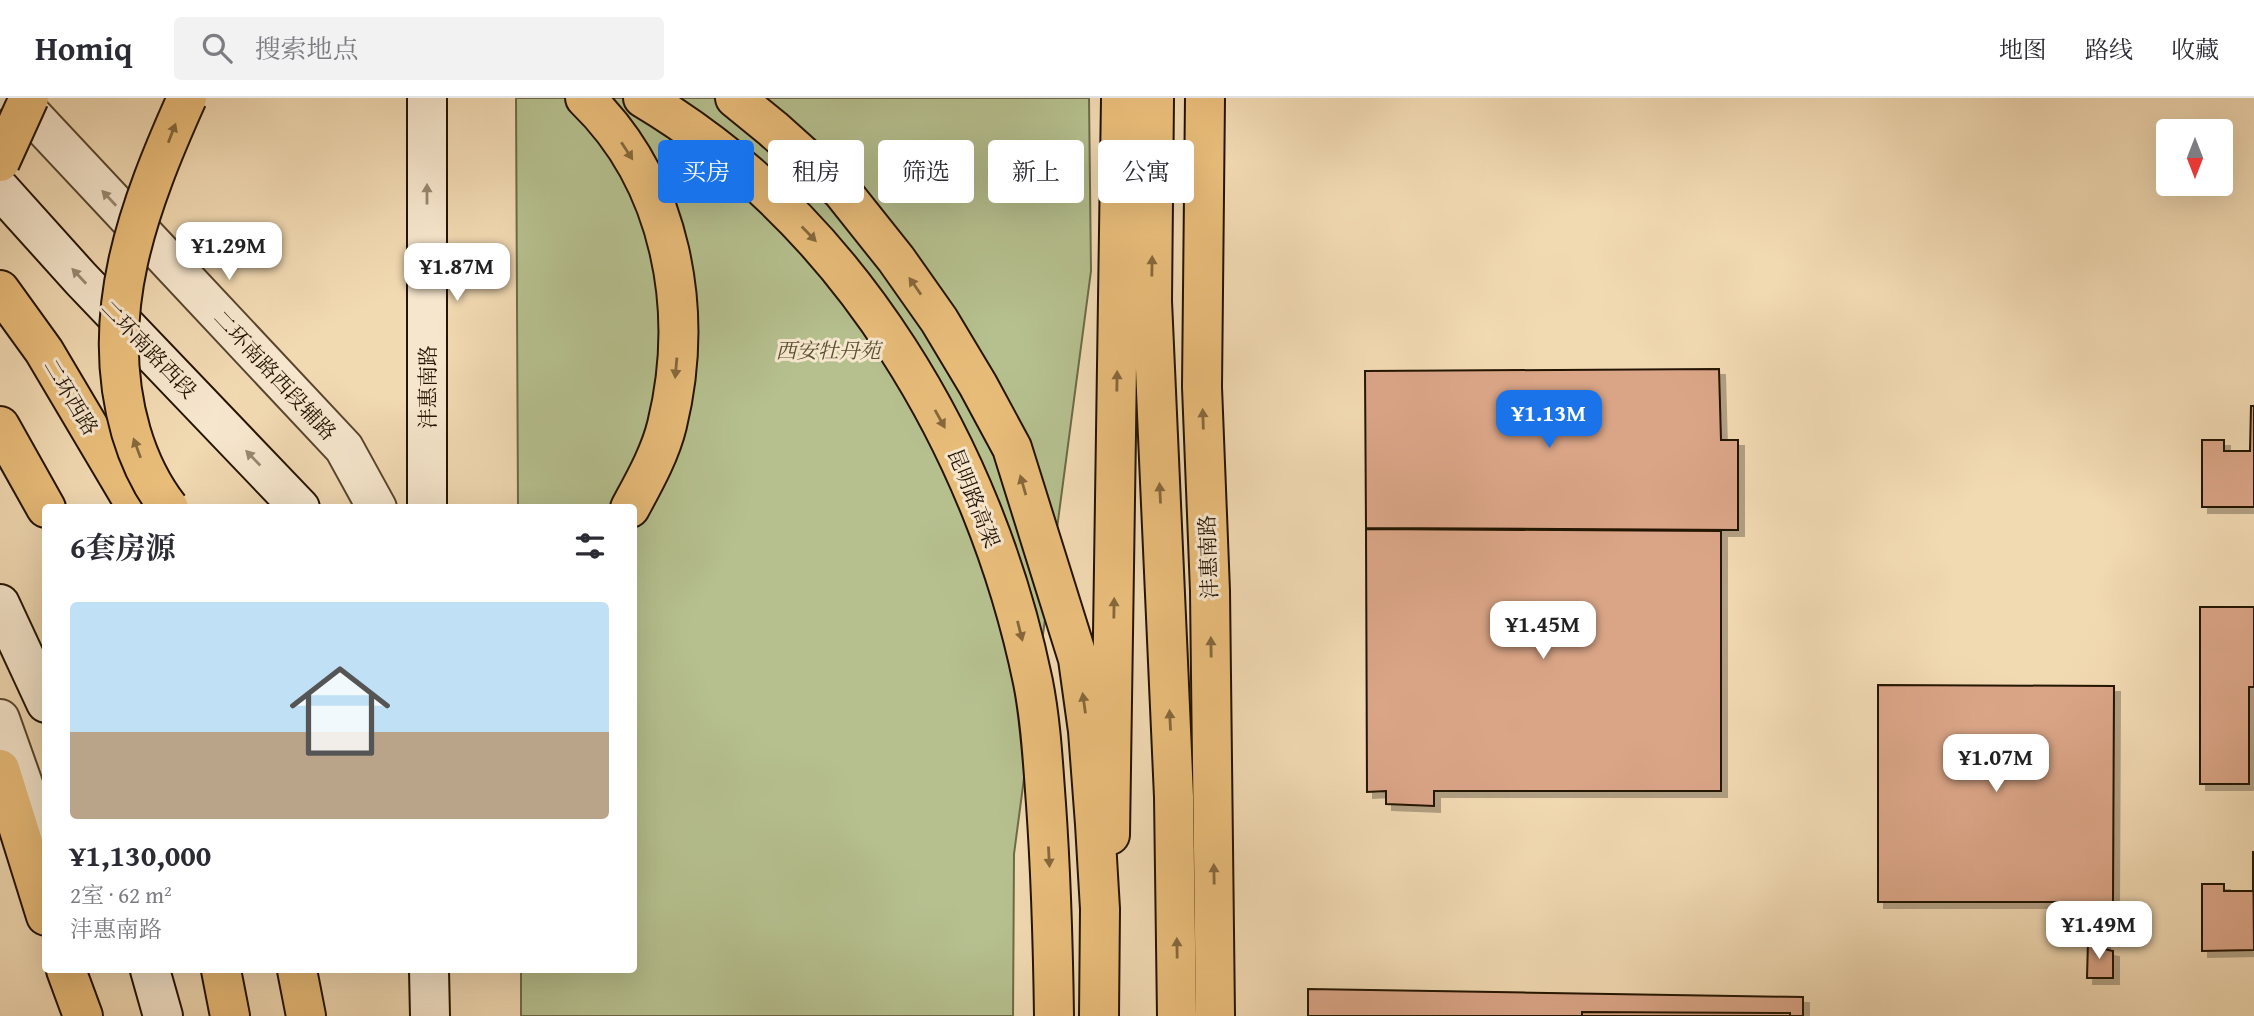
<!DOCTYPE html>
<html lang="zh">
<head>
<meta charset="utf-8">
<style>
  body { margin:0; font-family:"Gentium Book Plus","Noto Serif SC",serif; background:#f2f2f3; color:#2b2b33; height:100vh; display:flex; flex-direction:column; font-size:26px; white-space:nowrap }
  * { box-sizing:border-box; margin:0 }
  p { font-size:23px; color:#7c7c81 }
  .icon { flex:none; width:38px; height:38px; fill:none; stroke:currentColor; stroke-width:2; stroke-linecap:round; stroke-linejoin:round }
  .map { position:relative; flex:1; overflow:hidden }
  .drawer { position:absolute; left:42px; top:406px; width:595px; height:469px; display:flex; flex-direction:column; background:#fff; border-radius:7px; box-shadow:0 7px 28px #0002 }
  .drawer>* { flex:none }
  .top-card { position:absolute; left:658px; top:42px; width:665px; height:63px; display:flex; gap:14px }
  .needle { width:46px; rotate:180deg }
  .tools { position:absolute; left:2156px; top:21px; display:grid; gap:14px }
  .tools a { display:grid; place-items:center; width:77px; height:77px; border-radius:7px; background:#fff; box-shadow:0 7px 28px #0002; font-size:35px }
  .price { position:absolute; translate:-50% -60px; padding:0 16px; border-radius:14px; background:#fff; color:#222; font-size:23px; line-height:46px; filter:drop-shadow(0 2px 4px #0008) }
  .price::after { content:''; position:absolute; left:50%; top:42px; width:21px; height:16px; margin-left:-10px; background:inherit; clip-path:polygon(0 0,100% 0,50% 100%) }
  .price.on { background:#1a73e8; color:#fff }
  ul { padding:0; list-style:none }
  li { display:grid; align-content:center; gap:14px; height:371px; padding:0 28px }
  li+li { border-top:2px solid #e1e1e2 }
  li span { display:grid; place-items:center; height:217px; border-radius:7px; color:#555 }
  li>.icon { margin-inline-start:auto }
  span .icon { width:126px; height:126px; fill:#fffc; stroke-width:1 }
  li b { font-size:30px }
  h2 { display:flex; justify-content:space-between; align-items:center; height:84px; padding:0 28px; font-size:30px }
  .tag { padding:0 24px; border-radius:7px; background:#fff; box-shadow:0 7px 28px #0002; font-size:24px; line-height:63px }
  .tag.on { background:#1a73e8; color:#fff }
  header { display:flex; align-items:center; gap:42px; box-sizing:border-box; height:98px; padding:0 35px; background:#fff; border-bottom:2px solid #e1e1e2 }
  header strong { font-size:33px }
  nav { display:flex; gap:38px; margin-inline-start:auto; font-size:24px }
  .search { width:490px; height:63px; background:#f2f2f3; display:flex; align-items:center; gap:18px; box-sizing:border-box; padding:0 24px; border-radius:7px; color:#7c7c81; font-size:26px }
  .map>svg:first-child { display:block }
  .green { fill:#b6c08f; stroke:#6d6a48; stroke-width:2 }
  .building { fill:#daa587; stroke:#241300; stroke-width:2; filter:url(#shadow) }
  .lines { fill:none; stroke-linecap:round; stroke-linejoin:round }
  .minor-casing { stroke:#57442c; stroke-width:42 }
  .secondary-casing { stroke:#241300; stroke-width:42 }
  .primary-casing { stroke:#241300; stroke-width:42 }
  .trunk-casing { stroke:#241300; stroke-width:42 }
  .minor { stroke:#f6e6cd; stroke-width:38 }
  .secondary { stroke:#f6e6cd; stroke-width:38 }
  .primary { stroke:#e8bc79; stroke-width:38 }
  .trunk { stroke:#e8bc79; stroke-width:38 }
  .trunk-bridge-casing { stroke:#241300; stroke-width:42; stroke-linecap:butt }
  .trunk-bridge { stroke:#e8bc79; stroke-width:38 }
  .oneway { fill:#86683c }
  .oneway2 { fill:#988771 }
  .labels { text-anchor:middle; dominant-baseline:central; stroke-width:6; stroke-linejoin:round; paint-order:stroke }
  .street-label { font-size:21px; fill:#241300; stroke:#f6e6cd }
  .park-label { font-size:21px; font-style:italic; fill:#575032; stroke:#f6e6cd }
</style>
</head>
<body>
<header>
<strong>Homiq</strong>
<div class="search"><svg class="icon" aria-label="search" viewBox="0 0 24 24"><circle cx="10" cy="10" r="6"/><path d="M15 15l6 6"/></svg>搜索地点</div>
<nav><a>地图</a><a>路线</a><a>收藏</a></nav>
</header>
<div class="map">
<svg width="2254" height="918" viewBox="0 0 2254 918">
  <defs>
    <filter id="shadow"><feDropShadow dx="6" dy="6" stdDeviation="0" flood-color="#0004"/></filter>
  </defs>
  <rect width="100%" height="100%" fill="#f1d9b2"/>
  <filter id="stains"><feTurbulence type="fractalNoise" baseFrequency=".00286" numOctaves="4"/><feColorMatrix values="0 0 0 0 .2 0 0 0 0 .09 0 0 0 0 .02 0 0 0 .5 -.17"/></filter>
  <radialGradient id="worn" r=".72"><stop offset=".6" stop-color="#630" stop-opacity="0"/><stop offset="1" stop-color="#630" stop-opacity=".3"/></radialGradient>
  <!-- green -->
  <path class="green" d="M516,0h573l2,173 -77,583 -1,162h-492v-46h113v-462l-116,-1z"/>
  <!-- building -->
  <path class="building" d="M1719,271l2,71h17v90l-372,-2 -1,-157z
    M2251,308h3v101h-52v-67h22v11h26z
    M1366,431l355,2v260h-287v15l-48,-2v-13l-19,1z
    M2200,509h54v80h-5v97h-49z
    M1878,587l236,1 -1,216h-235z
    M2253,753l1,99 -52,1v-67h22v7h29z
    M2088,843h16v8l9,2v27h-26z
    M1308,891l495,8v19h-495z
    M1582,914l208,1v3h-208z"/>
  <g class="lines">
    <defs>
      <path id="minor" d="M16,0l328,350 33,60
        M0,621l46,130"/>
      <path id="secondary" d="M0,91l81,90 219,229
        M427,410v-410
        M0,506l46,99
        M150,872l13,46
        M429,872l1,46"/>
      <path id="primary" d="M1205,0l-3,289 8,204 5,425
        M1110,737l11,-737"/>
      <path id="trunk" d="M585,0c87,84 110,212 82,327 -7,29 -23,57 -37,83
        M643,0c208,124 342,351 390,584 8,40 10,82 13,122 5,71 7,141 8,212
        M735,0l38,31 68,61 55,69 43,61 39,65 34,63 66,211 10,72 7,93 5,85 -1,107
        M1154,0l-2,203 22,496 3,219
        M0,192l44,61 93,157
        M0,328l46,82
        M0,671l46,147
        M66,872l17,46
        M221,872l9,46
        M297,872l9,46"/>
    </defs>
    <!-- minor casing -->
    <use href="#minor" class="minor-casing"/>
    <!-- secondary casing -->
    <use href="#secondary" class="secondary-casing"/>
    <!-- primary casing -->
    <use href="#primary" class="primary-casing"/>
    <!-- trunk casing -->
    <use href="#trunk" class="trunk-casing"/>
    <!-- minor -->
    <use href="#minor" class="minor"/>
    <!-- secondary -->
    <use href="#secondary" class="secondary"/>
    <!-- primary -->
    <use href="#primary" class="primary"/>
    <!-- trunk -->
    <use href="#trunk" class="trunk"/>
    <defs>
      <path id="trunk-bridge" d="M0,64l29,-64
        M169,410c-18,-23 -30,-49 -38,-76 -34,-117 8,-227 56,-334"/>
    </defs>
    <!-- trunk-bridge casing -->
    <use href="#trunk-bridge" class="trunk-bridge-casing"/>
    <!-- trunk-bridge -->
    <use href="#trunk-bridge" class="trunk-bridge"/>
  </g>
  <!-- one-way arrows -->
  <defs><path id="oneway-solid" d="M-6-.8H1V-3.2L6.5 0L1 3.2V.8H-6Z" transform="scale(1.75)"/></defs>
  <g class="oneway">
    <use href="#oneway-solid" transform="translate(172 35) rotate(-69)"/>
    <use href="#oneway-solid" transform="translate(627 53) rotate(57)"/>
    <use href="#oneway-solid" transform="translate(809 136) rotate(46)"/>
    <use href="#oneway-solid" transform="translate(1152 168) rotate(-89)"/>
    <use href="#oneway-solid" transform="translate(915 188) rotate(-125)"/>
    <use href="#oneway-solid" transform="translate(676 270) rotate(95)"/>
    <use href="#oneway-solid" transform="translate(1117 283) rotate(-89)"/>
    <use href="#oneway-solid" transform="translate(940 321) rotate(61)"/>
    <use href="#oneway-solid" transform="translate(1203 321) rotate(-92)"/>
    <use href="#oneway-solid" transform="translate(137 350) rotate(-110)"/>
    <use href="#oneway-solid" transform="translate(1023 387) rotate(-106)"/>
    <use href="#oneway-solid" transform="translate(1160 395) rotate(-93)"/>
    <use href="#oneway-solid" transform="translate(1114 510) rotate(-89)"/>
    <use href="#oneway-solid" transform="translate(1020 533) rotate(76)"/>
    <use href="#oneway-solid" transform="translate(1211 549) rotate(-91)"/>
    <use href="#oneway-solid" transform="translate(1084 605) rotate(-98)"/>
    <use href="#oneway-solid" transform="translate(1170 622) rotate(-93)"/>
    <use href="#oneway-solid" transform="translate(1049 759) rotate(87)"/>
    <use href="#oneway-solid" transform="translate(1214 776) rotate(-91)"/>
    <use href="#oneway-solid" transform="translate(1177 850) rotate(-91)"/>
  </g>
  <g class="oneway2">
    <use href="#oneway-solid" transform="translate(427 96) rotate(-90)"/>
    <use href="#oneway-solid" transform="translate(109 100) rotate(-133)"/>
    <use href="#oneway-solid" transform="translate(79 178) rotate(-133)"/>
    <use href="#oneway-solid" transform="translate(253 360) rotate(-134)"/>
  </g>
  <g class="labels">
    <!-- street labels -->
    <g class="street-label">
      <text transform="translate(149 251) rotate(46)">二环南路西段</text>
      <text transform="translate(275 277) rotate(47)">二环南路西段辅路</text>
      <text transform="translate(427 289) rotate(-90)">沣惠南路</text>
      <text transform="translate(71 299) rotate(59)">二环西路</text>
      <text transform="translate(974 400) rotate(68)">昆明路高架</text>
      <text transform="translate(1208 459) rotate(-92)">沣惠南路</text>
    </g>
    <!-- park labels -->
    <g class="park-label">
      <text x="828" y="252">西安牡丹苑</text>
    </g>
  </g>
  <rect width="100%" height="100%" filter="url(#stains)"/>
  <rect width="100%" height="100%" fill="url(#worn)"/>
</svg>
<div class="tools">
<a><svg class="needle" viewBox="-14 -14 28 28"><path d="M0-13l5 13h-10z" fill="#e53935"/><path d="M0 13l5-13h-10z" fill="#7c7c81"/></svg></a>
</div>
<b class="price" style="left:229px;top:184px">¥1.29M</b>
<b class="price" style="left:457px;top:205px">¥1.87M</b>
<b class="price on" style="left:1549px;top:352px">¥1.13M</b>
<b class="price" style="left:1543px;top:563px">¥1.45M</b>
<b class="price" style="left:1996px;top:696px">¥1.07M</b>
<b class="price" style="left:2099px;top:863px">¥1.49M</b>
<div class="top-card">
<a class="tag on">买房</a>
<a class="tag">租房</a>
<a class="tag">筛选</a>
<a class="tag">新上</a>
<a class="tag">公寓</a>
</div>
<section class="drawer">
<h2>6套房源<svg class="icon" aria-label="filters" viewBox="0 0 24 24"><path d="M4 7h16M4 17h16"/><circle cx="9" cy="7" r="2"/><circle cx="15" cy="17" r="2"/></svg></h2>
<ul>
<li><span style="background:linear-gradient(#bfe0f5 60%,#b9a48a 0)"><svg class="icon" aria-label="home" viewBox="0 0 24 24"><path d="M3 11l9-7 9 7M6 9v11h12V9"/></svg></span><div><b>¥1,130,000</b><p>2室 · 62 m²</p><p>沣惠南路</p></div></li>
</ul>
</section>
</div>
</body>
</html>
